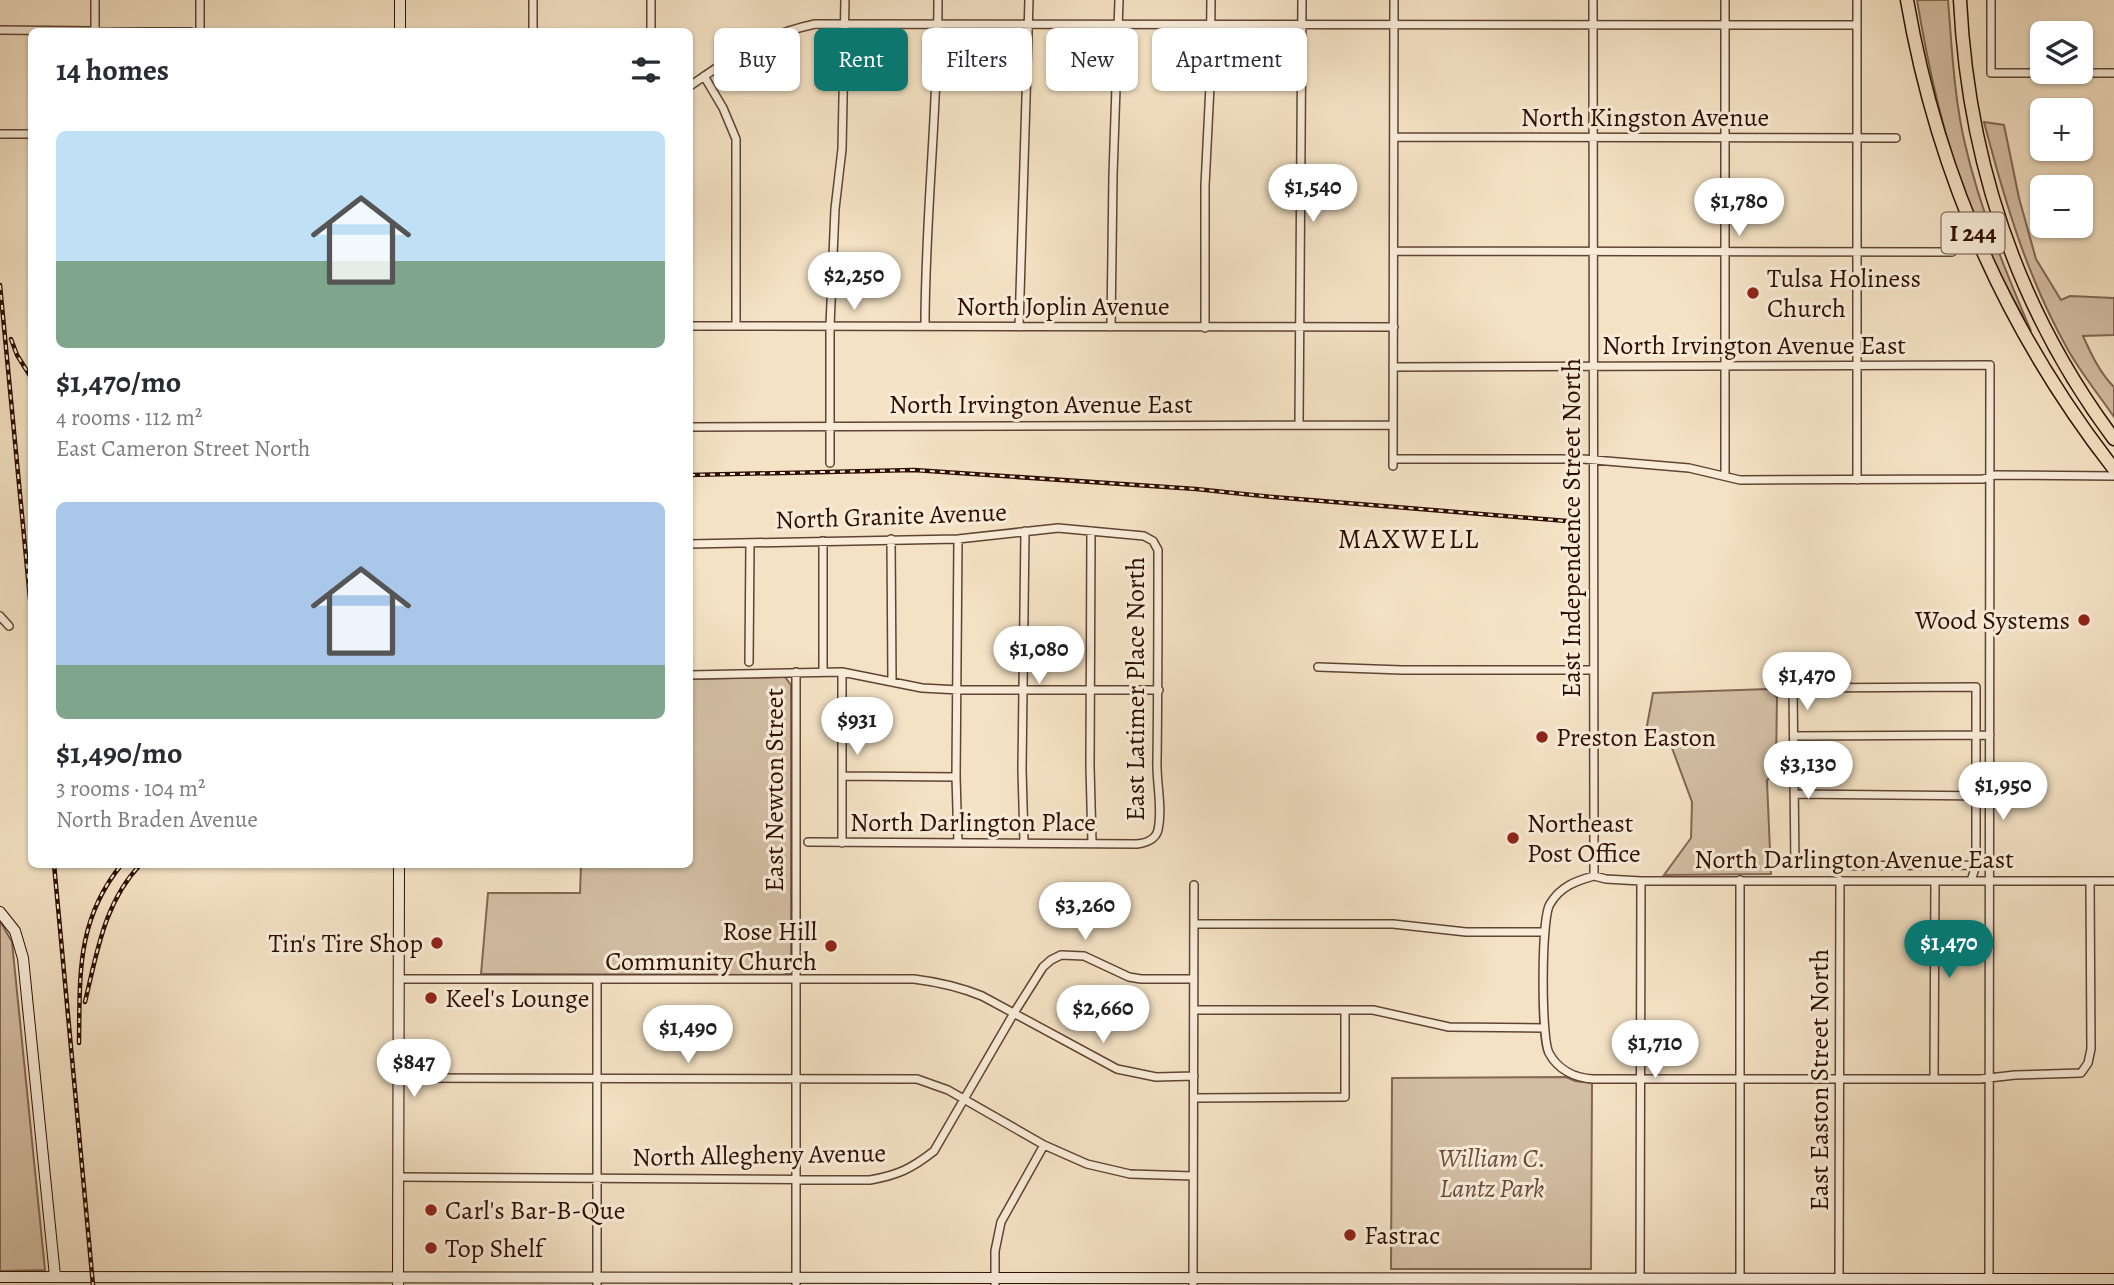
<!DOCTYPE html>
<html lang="en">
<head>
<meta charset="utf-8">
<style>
  body { margin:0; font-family:Alegreya,serif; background:#f2f2f3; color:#2b2b33; height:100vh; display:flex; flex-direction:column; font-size:26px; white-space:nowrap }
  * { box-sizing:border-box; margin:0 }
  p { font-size:23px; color:#7c7c81 }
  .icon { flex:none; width:38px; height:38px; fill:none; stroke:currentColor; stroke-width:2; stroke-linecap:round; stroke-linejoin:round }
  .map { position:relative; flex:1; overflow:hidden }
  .panel { position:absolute; left:28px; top:28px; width:665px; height:840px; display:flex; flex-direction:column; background:#fff; border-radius:10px; box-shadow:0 2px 5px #0004 }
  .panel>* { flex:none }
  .hud { position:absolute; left:714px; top:28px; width:665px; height:63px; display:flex; gap:14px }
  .controls { position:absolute; left:2030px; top:21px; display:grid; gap:14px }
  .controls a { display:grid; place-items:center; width:63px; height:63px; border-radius:10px; background:#fff; box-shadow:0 2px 5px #0004; font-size:35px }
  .price { position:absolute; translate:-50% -60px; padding:0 16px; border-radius:24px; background:#fff; color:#222; font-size:23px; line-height:46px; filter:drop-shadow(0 2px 4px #0008) }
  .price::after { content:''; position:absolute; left:50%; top:42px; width:21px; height:16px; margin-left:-10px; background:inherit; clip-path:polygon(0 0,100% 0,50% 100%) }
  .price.current { background:#0f766e; color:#fff }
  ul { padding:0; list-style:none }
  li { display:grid; align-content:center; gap:14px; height:371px; padding:0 28px }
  li span { display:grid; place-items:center; height:217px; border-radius:10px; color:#555 }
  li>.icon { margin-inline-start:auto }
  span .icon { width:126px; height:126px; fill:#fffc; stroke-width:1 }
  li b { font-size:30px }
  h2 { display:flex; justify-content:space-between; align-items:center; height:84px; padding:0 28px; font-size:30px }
  .tag { padding:0 24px; border-radius:10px; background:#fff; box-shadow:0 2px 5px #0004; font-size:24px; line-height:63px }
  .tag.current { background:#0f766e; color:#fff }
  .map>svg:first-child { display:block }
  .green { fill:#d3bea3; stroke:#816652; stroke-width:2 }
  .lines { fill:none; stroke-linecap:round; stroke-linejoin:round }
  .street-casing { stroke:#604332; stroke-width:10 }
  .secondary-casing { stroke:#2f0e02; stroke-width:12 }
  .highway-casing { stroke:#2f0e02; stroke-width:15 }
  .street { stroke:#f8ecd9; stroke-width:7 }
  .secondary { stroke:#f8ecd9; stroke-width:10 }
  .highway { stroke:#f4e2c4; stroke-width:12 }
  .rail-casing { stroke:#2f0e02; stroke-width:4.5 }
  .rail { stroke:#f8ecd9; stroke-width:2; stroke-dasharray:5; stroke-linecap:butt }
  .poi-dot { fill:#8f2418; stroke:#f8ecd9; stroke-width:2.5 }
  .labels { text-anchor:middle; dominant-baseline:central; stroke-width:6; stroke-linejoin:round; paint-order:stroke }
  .shield { fill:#f8ecd9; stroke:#6b5142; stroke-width:2 }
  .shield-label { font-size:24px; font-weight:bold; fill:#2f0e02 }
  .street-label { font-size:26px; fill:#2f0e02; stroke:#f8ecd9 }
  .poi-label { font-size:26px; fill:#2f0e02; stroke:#f8ecd9; text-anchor:start }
  .park-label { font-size:26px; font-style:italic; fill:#684c3a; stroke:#f8ecd9 }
  .neighbourhood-label { font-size:28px; letter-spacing:2px; fill:#2f0e02; stroke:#f8ecd9 }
</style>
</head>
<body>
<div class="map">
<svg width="2114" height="1285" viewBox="0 0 2114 1285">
  <rect width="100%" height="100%" fill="#f4e2c4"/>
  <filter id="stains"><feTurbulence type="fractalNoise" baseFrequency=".00286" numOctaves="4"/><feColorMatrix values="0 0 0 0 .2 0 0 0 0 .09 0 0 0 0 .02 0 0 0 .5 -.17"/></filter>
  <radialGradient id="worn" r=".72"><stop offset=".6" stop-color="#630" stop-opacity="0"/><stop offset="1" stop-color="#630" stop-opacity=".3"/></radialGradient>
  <!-- green -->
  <path class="green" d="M1917,0h31c4,48 6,97 17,144 15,65 40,126 66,187 -13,-23 -26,-47 -38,-71 -40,-81 -61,-171 -76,-260z
    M1984,122l20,3 15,73 17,61 25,41 9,-4 44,2v37l-31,1c8,18 17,37 31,51v30c-15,-22 -33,-44 -46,-67 -41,-73 -63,-148 -84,-228z
    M780,677h5l6,8v288l-8,2 -302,-1 7,-81h92l1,-28 109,-1v-185z
    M1768,689l9,8 -1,69 -9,15 4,93 -107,1 27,-37 1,-36 -20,-54 -26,-17 7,-38z
    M0,921l12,21 33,328 -45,1z
    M1566,1077l9,4 17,2 -1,186h-200l1,-191z"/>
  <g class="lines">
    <defs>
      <path id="street" d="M651,0v32
        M1593,0l1,876
        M1725,0v476
        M1991,0v73h123
        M0,30l191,2
        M95,30v-30
        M200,32v-32
        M533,32v-32
        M704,76l19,32 13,31v187
        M690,86c45,-31 70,-50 125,-62l1042,1
        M0,134h32
        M1394,137l502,1
        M1394,251l558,1
        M690,326l704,1
        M925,326c0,-109 13,-217 13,-326
        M1019,327l10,-327
        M1111,327l2,-152 6,-175
        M1205,328v-142l5,-100 1,-86
        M1393,367l597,-2 -1,914
        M1299,425l3,-425
        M690,427l703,-2
        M1393,459h190l106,9 51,12 243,-1 12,-4 119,1
        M830,463v-137l5,-117 7,-60 3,-149
        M1393,466l1,-466
        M1857,480v-480
        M1091,531l-1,235 2,77
        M891,539l1,142
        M958,539l-2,238 2,66
        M823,541v131
        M690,544l268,-5 100,-11 86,8 9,5 5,9c0,70 0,140 -1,210 -1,22 6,48 1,70 -2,9 -12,13 -21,14l-329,-2
        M0,616l9,10
        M749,662l1,-119
        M1318,667l84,3h190
        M796,672v613
        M690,675l152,-3 80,16 37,2h200
        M1794,736l196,-1
        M843,776l113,1
        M1794,794l195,2
        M1024,842l-2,-73 3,-238
        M842,843v-171
        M1594,876c-19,5 -34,11 -44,28 -9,14 -9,134 -1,149 9,17 26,25 44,26h387l35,-4 66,-2 7,-10 3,-14 -1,-168
        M1594,876l12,3 35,2h473
        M1971,881l5,-16v-178l-183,1 2,178 181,-1
        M1195,924h198l73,8h79
        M399,979h515c24,3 46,8 68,17l135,73 39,8 38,-1
        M1194,1010h179l76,17 95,1
        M399,1078l518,1 31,11 96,55 43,19 43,10 63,2
        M1934,1079l1,-198
        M1194,1098l151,-1v-87
        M398,1177l472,3c28,-5 41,-11 64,-29l80,-138 29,-46 8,-7 10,-5 23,1 45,21 12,2h53
        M1640,1279l1,-398
        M1740,1279v-399
        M1839,1279l1,-399
        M597,1285v-306
        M995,1285v-34l6,-29 43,-77
        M1193,1285l1,-400"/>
      <path id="secondary" d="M400,0v32
        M0,912l15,19 8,27 32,318
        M0,1277l2114,2
        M398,1285l1,-421"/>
      <path id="highway" d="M1907,0c30,174 98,329 207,469
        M1960,0c8,162 57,309 154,439"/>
    </defs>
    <!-- street casing -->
    <use href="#street" class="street-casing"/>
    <!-- secondary casing -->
    <use href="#secondary" class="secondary-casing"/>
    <!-- highway casing -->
    <use href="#highway" class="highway-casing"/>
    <!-- street -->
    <use href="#street" class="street"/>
    <!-- secondary -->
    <use href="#secondary" class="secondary"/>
    <!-- highway -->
    <use href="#highway" class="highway"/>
    <defs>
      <path id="rail" d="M0,285l32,335
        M11,339l6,16 15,24
        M690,475l224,-5 282,19 77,8 294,24
        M54,864l39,421
        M85,1002c12,-49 19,-100 56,-138
        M79,1043c1,-68 -3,-123 43,-179"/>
    </defs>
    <!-- rail casing -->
    <use href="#rail" class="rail-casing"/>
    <!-- rail -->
    <use href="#rail" class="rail"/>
  </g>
  <!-- markers -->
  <g class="poi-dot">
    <circle cx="1753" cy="293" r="7"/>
    <circle cx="2084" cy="620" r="7"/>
    <circle cx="1542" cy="737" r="7"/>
    <circle cx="1513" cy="838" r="7"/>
    <circle cx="437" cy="943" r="7"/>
    <circle cx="831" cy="946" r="7"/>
    <circle cx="431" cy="998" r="7"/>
    <circle cx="431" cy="1210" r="7"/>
    <circle cx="1350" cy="1235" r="7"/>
    <circle cx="431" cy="1248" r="7"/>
  </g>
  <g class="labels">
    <!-- shield labels -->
    <rect class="shield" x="1941.5" y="212.5" width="63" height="41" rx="5"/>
    <g class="shield-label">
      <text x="1973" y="233">I 244</text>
    </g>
    <!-- street labels -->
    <g class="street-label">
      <text x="1645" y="117">North Kingston Avenue</text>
      <text x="1063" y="306">North Joplin Avenue</text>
      <text x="1754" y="345">North Irvington Avenue East</text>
      <text x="1041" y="404">North Irvington Avenue East</text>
      <text transform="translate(891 516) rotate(-2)">North Granite Avenue</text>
      <text transform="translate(1571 528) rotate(-90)">East Independence Street North</text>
      <text transform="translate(1135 689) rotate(-90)">East Latimer Place North</text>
      <text transform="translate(774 790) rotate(-90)">East Newton Street</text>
      <text x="973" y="822">North Darlington Place</text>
      <text x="1854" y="859">North Darlington Avenue East</text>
      <text transform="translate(1819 1080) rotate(-90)">East Easton Street North</text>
      <text transform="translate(759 1155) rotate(-1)">North Allegheny Avenue</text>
    </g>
    <!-- poi labels -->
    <g class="poi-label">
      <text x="1767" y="278">Tulsa Holiness<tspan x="1767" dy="30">Church</tspan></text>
      <text x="2070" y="620" text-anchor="end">Wood Systems</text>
      <text x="1556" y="737">Preston Easton</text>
      <text x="1527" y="823">Northeast<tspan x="1527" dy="30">Post Office</tspan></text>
      <text x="817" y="931" text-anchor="end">Rose Hill<tspan x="817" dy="30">Community Church</tspan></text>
      <text x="423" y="943" text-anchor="end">Tin's Tire Shop</text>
      <text x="445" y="998">Keel's Lounge</text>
      <text x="445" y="1210">Carl's Bar-B-Que</text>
      <text x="1364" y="1235">Fastrac</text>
      <text x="445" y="1248">Top Shelf</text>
    </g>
    <!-- park labels -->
    <g class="park-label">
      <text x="1492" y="1158">William C.<tspan x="1492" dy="30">Lantz Park</tspan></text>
    </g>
    <!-- neighbourhood labels -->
    <g class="neighbourhood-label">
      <text x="1409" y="539">MAXWELL</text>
    </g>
  </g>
  <rect width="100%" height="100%" filter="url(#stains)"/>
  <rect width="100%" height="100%" fill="url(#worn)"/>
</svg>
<div class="controls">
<a><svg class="icon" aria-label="layers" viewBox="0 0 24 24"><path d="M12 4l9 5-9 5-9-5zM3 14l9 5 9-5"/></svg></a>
<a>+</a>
<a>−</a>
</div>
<b class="price" style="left:1313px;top:224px">$1,540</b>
<b class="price" style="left:1739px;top:238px">$1,780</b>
<b class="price" style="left:854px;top:312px">$2,250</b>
<b class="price" style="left:1039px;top:686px">$1,080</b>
<b class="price" style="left:1807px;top:712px">$1,470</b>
<b class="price" style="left:857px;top:757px">$931</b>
<b class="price" style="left:1808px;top:801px">$3,130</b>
<b class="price" style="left:2003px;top:822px">$1,950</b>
<b class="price" style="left:1085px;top:942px">$3,260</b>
<b class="price current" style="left:1949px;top:980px">$1,470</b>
<b class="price" style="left:1103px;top:1045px">$2,660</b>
<b class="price" style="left:688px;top:1065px">$1,490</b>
<b class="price" style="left:1655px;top:1080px">$1,710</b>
<b class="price" style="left:414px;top:1099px">$847</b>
<div class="hud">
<a class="tag">Buy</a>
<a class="tag current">Rent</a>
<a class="tag">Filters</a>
<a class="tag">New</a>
<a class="tag">Apartment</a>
</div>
<section class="panel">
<h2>14 homes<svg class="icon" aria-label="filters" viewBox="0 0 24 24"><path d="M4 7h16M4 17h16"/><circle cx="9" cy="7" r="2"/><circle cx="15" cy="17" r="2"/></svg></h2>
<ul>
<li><span style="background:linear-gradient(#bfe0f5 60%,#7fa58c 0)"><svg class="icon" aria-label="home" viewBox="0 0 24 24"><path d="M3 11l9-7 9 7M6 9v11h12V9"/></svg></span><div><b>$1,470/mo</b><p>4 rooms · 112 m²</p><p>East Cameron Street North</p></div></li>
<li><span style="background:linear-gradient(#a9c7e8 75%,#7fa58c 0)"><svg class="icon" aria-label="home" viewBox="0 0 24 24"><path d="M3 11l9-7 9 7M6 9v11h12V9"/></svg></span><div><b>$1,490/mo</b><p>3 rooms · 104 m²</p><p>North Braden Avenue</p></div></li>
</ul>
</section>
</div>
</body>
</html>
